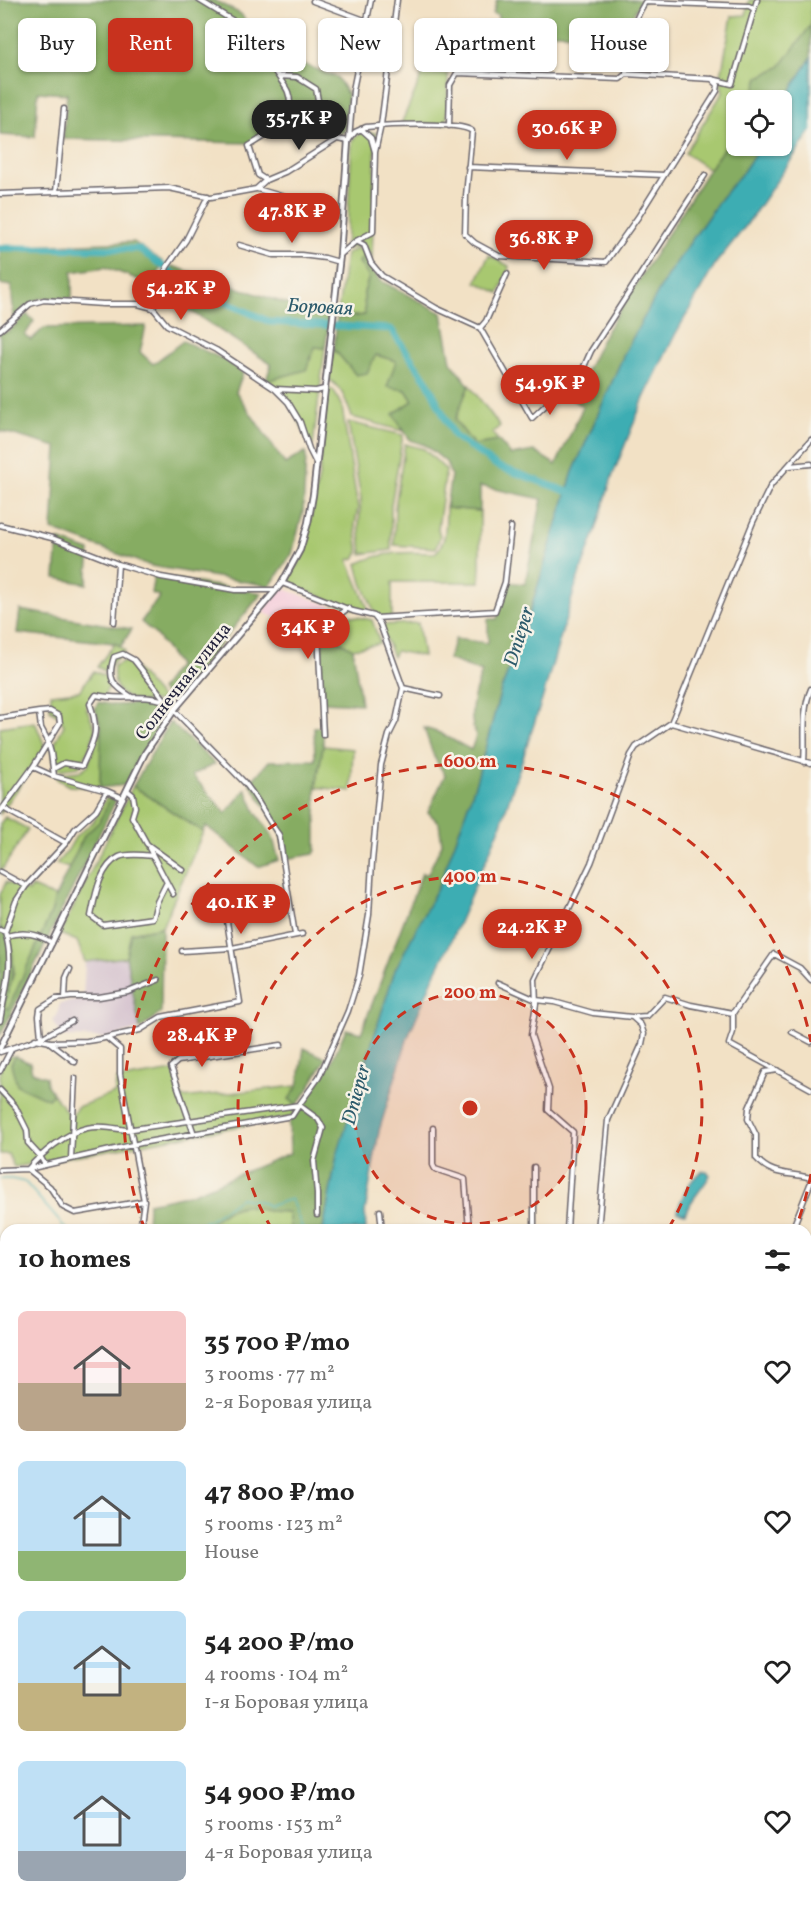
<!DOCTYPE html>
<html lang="en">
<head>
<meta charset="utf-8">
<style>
  body { margin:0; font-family:Vollkorn,serif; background:#f6f6f6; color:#222; height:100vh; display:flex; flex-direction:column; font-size:22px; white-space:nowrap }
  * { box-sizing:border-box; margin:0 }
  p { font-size:20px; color:#767676 }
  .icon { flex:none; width:33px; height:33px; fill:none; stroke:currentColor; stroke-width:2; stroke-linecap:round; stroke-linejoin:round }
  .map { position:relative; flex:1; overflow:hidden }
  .sheet { position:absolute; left:0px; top:1224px; width:812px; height:686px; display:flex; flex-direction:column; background:#fff; border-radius:18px 18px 0 0; box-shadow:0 2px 4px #0004 }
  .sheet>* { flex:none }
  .guide { position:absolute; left:18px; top:18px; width:776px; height:54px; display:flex; gap:12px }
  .tools { position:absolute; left:726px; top:90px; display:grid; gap:12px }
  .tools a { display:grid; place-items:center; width:66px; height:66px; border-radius:9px; background:#fff; box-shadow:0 2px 4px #0004; font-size:30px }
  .price { position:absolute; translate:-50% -51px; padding:0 14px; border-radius:21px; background:#c8321e; color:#fff; font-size:20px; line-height:39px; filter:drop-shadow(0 2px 3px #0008) }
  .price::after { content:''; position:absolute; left:50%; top:36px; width:18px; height:14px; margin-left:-9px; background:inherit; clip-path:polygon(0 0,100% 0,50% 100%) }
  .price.current { background:#222; color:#fff }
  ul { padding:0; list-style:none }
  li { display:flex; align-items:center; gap:18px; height:150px; padding:0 18px }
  li span { display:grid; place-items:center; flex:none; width:168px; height:120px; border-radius:9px; color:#555 }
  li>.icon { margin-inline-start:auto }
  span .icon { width:72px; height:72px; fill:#fffc; stroke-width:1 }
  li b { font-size:26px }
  h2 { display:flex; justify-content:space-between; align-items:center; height:72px; padding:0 18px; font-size:26px }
  .tag { padding:0 21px; border-radius:9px; background:#fff; box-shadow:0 2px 4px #0004; font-size:21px; line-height:54px }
  .tag.current { background:#c8321e; color:#fff }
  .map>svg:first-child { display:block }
  .built { fill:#f5cfdc }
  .industrial { fill:#d1bdcc }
  .green { fill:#a8c870; stroke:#657556; stroke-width:1.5 }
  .forest { fill:#86ac62; stroke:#54674e; stroke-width:1.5 }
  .water { fill:#3cadb3; stroke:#2f6877; stroke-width:1.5 }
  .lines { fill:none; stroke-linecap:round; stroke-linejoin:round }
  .stream { stroke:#3cadb3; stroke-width:1.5 }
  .river { stroke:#3cadb3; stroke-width:7 }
  .minor-casing { stroke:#6b656b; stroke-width:7 }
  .tertiary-casing { stroke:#6b656b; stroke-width:8 }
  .minor { stroke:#fff; stroke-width:4 }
  .tertiary { stroke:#fff; stroke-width:4.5 }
  .rail { stroke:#22223b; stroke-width:1.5; stroke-dasharray:9 4.5; stroke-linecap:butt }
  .ring { fill:none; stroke:#c8321e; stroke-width:3; stroke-dasharray:10 8 }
  .labels { text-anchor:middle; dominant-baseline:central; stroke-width:5; stroke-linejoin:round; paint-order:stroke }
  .street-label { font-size:18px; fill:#22223b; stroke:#f7f3e8 }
  .water-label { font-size:20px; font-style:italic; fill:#2c5a6b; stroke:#f7f3e8 }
  .centre { fill:#c8321e; stroke:#f7f3e8; stroke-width:3 }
  .ring-label { font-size:18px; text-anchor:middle; font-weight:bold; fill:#c8321e; stroke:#f7f3e8; stroke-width:5; stroke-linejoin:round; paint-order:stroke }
</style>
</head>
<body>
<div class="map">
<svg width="811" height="1909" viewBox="0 0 811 1909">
  <rect width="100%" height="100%" fill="#f7f3e8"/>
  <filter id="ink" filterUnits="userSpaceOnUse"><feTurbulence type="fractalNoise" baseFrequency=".0167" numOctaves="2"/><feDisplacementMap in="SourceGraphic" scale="12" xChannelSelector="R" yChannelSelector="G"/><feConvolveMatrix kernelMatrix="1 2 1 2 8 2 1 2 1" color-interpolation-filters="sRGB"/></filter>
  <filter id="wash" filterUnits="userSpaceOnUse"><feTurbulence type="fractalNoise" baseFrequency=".008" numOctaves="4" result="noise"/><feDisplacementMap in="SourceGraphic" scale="24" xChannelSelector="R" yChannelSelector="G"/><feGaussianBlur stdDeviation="1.35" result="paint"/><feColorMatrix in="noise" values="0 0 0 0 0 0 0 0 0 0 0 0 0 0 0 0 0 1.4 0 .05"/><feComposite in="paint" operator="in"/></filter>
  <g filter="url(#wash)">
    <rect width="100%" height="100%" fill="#f2e1c5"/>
    <!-- built -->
    <path class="built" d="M282,588l55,20 2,5 -28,20 -49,-21z
      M806,1505l5,3v88l-5,13z"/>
    <!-- industrial -->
    <path class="industrial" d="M126,957l14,72 -33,9 -44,-1 -11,-17 4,-2 4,-14 23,-5 2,-37z"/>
    <!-- green -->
    <path class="green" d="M749,0h62v25l-5,8 -26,34 -21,10 -7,23h-16v31l-27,38 -24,-16 38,-61 -3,-11 12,-65 14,-1z
      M423,73l25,1 -1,50h-46z
      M361,132l15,1 -4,126 -9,-15 -17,5 6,-109z
      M358,248l7,6 -6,8 10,15 -5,15 1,23 -28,3 9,-64z
      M489,255l20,11 -1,7 -9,20 -23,-11z
      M315,347l10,1 -12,97 -4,1c-10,-29 -18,-46 -43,-65l40,-11z
      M334,349l22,26 20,-20 20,6 10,29 7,11 -19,13 9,17 -51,-14c-6,-15 -9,-30 -24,-38z
      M469,385l31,41 -8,7 7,8 -25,4 -19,-25z
      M328,388l6,3 8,16 16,101 -3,16 4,29 -4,5 -7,2 19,46v6l-19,-5 -62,-24 13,-21 10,-36 10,-49z
      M348,422l55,13 -12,70v45l-29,4 -3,-30 2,-25z
      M405,444l19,5 22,21 -8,59 2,7 -4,12 -42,-3 1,-38z
      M446,508l34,3v71h-88v35l-15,1 -15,-35 -5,-19c24,-13 52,-12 78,-11 13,-11 10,-29 11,-45z
      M347,615l25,5 8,23 -27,6 -29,-17z
      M418,623l5,33 -27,-5 -3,6 -13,-32z
      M115,643l10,8 -14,13 -3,9 -11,-6z
      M124,661l12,8 30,35c-16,-7 -22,0 -33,-4 -17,-5 -21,-18 -19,-34z
      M94,671l13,6 3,7 -7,14 -10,-2 -7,11 10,23 -9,23 -8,14c-8,1 -16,3 -24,2l-3,-20 12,-24 -6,-10 -8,-5 1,-16 28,-3z
      M35,722l11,27 -46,65v-87z
      M101,727l-1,61 -31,-2 -12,-7 -1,-5 24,-3 8,-6z
      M323,746l30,3 -2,42 -35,-4z
      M133,786l70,46 -41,95 -31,6 -5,24 -41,5 -8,-21 -17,-7z
      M106,798h5l-12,24 -15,14 -15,32 -13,-4 12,-14 8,-14 18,-15z
      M5,817l23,12 -28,44v-49z
      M6,882l23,10 3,-5 23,10 -3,14 -43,98 -5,-2 10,-35 -3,-32 -11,-14v-31z
      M9,1056h6l-4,8 37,35 5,-5 18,24 6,-11 38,-14 1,-13 58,-9 8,27 116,-12 -9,13 8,6 -6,12 -277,50 -6,-13h-8v-91z
      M244,1205l24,6 21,1 1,16 2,2h-90l24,-19z
      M811,1313v95l-5,-1v-77z
      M0,1740l6,3v161h368l2,5h-341l-35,-5z"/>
    <!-- forest -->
    <path class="forest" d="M0,0h214l27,14 25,36 71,27 11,18 -4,37 -11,2 -22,-24 -62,33 -186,-4 4,-45 -29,-2 -3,45 -35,-2z
      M497,0h151l-9,3 -21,43 -19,-11 -101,-5v-15l-5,-1z
      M811,25v33l-29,46v-4h-30l7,-23 21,-10z
      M736,131v15h24l-17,26 -22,26 -54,78 -42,76 -52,120 -50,162 -22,56 -24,89 -17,50 -20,54 -45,87 -58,185 -14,75h-31l-2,-2 -2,-16 -20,-1 -24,-6 -18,6 -24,19h-55l1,-27 43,-9 99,-41 -1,-30 24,-31 18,-29 15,-34 15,4 61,-160 5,2 15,-31 -3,-21 -11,-11 17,-37 -11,-18 -10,-29 16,5 31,17 5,-14c-9,-21 -2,-44 6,-64l-34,-13 7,-20 33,4v-24h9l12,-37 16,2 17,-85 -62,-13v25l-34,-3 5,-33 -5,-13 -21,-17 -15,-5 -17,-26 20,-13 -7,-11 -19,-3 9,-26 -20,-6 -9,18 -11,2 -22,-26 3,-31 28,-3 -1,-23 5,-15 -10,-15 6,-8 14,26 63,33 9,49 18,23 -14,35 19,25 25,-4 12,14 23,-4 22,14 27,-58 -23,-16 26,-20 18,-36 105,-166z
      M134,242l29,20 -10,23 -48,-18 -33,5v27c-31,-2 -36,-5 -58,20l-3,-33 -11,-2v-37z
      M172,266l158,52 -5,30 -10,-1 -9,23 -40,11 5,-17 -109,-72z
      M27,314l7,7 -9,14 6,5 13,-12 102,-2 -6,26 13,12 30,-23 42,19 18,13 -7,19 49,72 20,-12 1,5 -3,55 -11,42 -22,32 -119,-20 -99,-36 5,-83 -57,-16v-98l9,-2z
      M58,540l32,11 -3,33 -32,-6z
      M154,576l108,17 -89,109 -13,-12 18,-25 -22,-30 -15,-13 19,-26 -9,-3z
      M20,610l112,19 -11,17 -7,-3 -97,-10z
      M324,632l29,17 8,55 -37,-2 -4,-34z
      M98,702c6,1 13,3 19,3 16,0 39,-7 50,6l-42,74 -25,3 1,-61 -6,-18z
      M170,722l45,42 -23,11 34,38 20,-24 10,24 16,22 7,25 -21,7 -52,-41 -3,6 -70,-46z
      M314,727h9v19l-7,41v63l-2,4 -28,5 -6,-29 -30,-47 19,-22 46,-1z
      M111,798l5,2 -116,236v-110c21,28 13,50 4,81l4,2 44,-98 2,-11 30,-64 15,-14z
      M162,927l-1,86 -21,16 -14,-72 5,-24z
      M304,1048l22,10 -20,35 -9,12 -8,-6 9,-13z
      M15,1056l15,7 2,9 14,5 1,8 6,9 -5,5 -31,-14 -6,-21z
      M811,1271v42l-5,17v-45z
      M0,1652l6,1v90l-6,-3z
      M811,1671v183l-5,2v-173z
      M411,1904h226l-1,5h-190l-8,-2 -1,2h-25z"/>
    <!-- water -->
    <path class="water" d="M811,58v73l-66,96 -29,36 -41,72 -31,63 -32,79 -15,50 -20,54 -35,119 -43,130 -51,118 -14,28 -26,61 -29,94 -14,81 1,18h-43l14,-75 58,-185 45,-87 20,-54 17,-50 24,-89 22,-56 50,-162 52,-120 42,-76 54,-78 22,-26 17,-26h22v-42z
      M702,1171h5l3,4c-7,14 -18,22 -25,39l-8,-2c5,-15 11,-31 25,-41z"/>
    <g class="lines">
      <!-- stream -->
      <path class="stream" d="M0,1179h11l14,3 42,48
        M129,1230l13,-6 2,6
        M186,1230l23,-10 31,-22 19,3 10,5 22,-7 12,31
        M0,1396l6,-1"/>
      <!-- river -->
      <path class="river" d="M0,248l139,1 53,38 78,35 121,7 37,54 26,53 43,30 77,28
        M811,1769l-4,10 4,1
        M806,1793l5,-3
        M461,1904l2,1 4,-1
        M479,1904h5"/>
    </g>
  </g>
  <g filter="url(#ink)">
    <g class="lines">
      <defs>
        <path id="minor" d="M199,0l46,28 33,48 19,1 19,12 7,39 14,11
          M313,1l54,20
          M626,74c1,-26 5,-49 19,-72l104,4 5,3
          M449,126l1,-41 7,-12 163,6 6,-5 86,5 20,5 25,-84
          M349,140l4,-50 18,-90
          M348,141l7,-9 11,-5c18,-2 93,-6 106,4l-6,65 -1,38 10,9 24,13 107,6 32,-45 79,-126 1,-6 -6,-6
          M375,152l6,-27 16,-125
          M468,167l196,8
          M266,180l-8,-5 -9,-29c19,-12 49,-26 39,-54 -2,-5 -7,-11 -10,-16
          M257,189l52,15
          M56,192l8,-83
          M0,194l169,-6 42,9 12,-2 33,-6 10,-9 19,-8 52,-33 11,2
          M356,241l8,4 7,18 11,13 54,32 44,20 52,90 50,-47 9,-20 114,-176
          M239,245l34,10h28l24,3 14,4
          M340,255l16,-14 17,-9 2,-80 -4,-14 -10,-9
          M153,308l14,-41 19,-27 22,-44
          M480,328l6,-7 21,-47
          M0,330l30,-26 14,-4 59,4h35l15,4 14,17 49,25 59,39 13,13 12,20 9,27 7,14
          M276,389l40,2 8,-2
          M811,440l-40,45 -18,37 -82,201 140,40
          M789,466l22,-2
          M0,525l52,13 66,26 43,13 74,13h39
          M376,618l119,-7 10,-29 6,-55
          M114,622l4,-58
          M403,688l37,8
          M133,698c-19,-13 -27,-17 -19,-41l9,-3 11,6 31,40
          M0,718l39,-6 2,16 6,11 4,14 3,23 53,15 16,7
          M323,735l-5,-103 30,-24
          M804,762c2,-25 -3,-50 7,-73
          M33,767l20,9
          M53,769l11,-6 18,3c12,-27 18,-33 8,-62l6,-9c24,6 46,-2 69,6l79,81c14,16 22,36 35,53l16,100
          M127,790l6,5 2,12 -3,10 15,27 36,26
          M3,808l63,35 9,-14 21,-19 11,-19
          M0,812l33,-45 27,-44 -1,-7 -9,-5 -11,1
          M149,848l24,46
          M153,856c-10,-1 -25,-3 -34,1 -20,10 -24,40 -28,59l12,9 50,-7 4,-16 9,-18
          M0,872l26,14 40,-43
          M0,930l5,2 11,-31 10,-15
          M6,936c17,-5 32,-3 46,7
          M182,951l50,-3 70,-14
          M498,983l38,17 18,2 39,11 39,4 9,8 3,9 -2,10 -34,76 -10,110
          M65,998l1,-20 4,-9
          M733,1013v19l-4,12 82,45
          M632,1017l15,-1 18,-19 26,8 42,8 41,-59 26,14 11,12
          M0,1021c5,-31 15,-57 5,-89
          M792,1032l19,10
          M41,1038l-2,-22 1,-7 16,-10 15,-2h28l29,-5 30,-12
          M107,1038l13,11v25l24,127 -3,22
          M35,1039l16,3 36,-1 13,-2 40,-9 21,-13 79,-15 -14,-87
          M49,1042l26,20
          M0,1052l41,-14 31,-17
          M777,1070l-12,2 -16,36 -1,11 8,16v23c17,19 33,14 55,20
          M0,1071l12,-23
          M0,1090l15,16 12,24 1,13 12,13 5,9
          M433,1128v37l2,4 30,10 4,51
          M194,1134l-23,-67 7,-6 103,-16
          M71,1158l4,-80
          M0,1170l28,-1c13,-15 39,-37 59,-41 12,-3 27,0 39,2l173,-25 20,-28 29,-66 11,-35 10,-61 3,-53 9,-97 8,-30 7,-14 7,-33 -23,-64 -6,-8 -21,-5 -71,-28
          M144,1201l-69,12 -12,-6 -13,-20 -22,-18 113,-26 151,-27 7,-11 19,14 5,9 -9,33 3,33v21
          M380,1211l2,19
          M534,1230v-63
          M567,1230l6,-98 -25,-22 1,-21 -18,-54 5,-31 -1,-25 56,-116 40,-108 5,-8 35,-24
          M792,1230l19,-48
          M0,1497h6
          M806,1497l5,4
          M0,1599l6,-15
          M806,1672l5,-13
          M696,1904l1,5
          M611,1909l2,-5"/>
        <path id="tertiary" d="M0,1048l145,-295 30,-44 107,-126 18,-33 8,-27 5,-28 27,-240 8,-114"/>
      </defs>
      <!-- minor casing -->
      <use href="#minor" class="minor-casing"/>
      <!-- tertiary casing -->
      <use href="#tertiary" class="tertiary-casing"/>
      <!-- minor -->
      <use href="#minor" class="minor"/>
      <!-- tertiary -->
      <use href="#tertiary" class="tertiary"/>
      <!-- rail -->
      <path class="rail" d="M806,1251l5,-15
        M641,1909l1,-5"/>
    </g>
  </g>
  <!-- distance rings -->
  <circle cx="470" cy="1108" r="116" fill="#c8321e" fill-opacity=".12"/>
  <g class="ring">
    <circle cx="470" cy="1108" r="116"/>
    <path d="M272 1229A232 232 0 1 1 668 1229"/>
    <path d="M811 1174A347 347 0 0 1 795 1230M145 1230A347 347 0 1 1 811 1042"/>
  </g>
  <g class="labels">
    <!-- street labels -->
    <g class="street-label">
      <text transform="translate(184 682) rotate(-52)">Солнечная улица</text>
    </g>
    <!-- water labels -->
    <g class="water-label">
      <text transform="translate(320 308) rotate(3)">Боровая</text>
      <text transform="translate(520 637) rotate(-73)">Dnieper</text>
      <text transform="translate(357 1095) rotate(-75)">Dnieper</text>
    </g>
  </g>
  <circle cx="470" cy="1108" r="9" class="centre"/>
  <g class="ring-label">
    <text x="470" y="767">600 m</text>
    <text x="470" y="882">400 m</text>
    <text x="470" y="998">200 m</text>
  </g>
</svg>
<div class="tools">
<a><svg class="icon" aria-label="locate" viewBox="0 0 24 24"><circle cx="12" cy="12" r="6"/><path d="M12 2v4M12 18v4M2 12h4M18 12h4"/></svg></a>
</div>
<b class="price current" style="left:299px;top:151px">35.7K ₽</b>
<b class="price" style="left:567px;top:161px">30.6K ₽</b>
<b class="price" style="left:292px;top:244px">47.8K ₽</b>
<b class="price" style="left:544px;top:271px">36.8K ₽</b>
<b class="price" style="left:181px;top:321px">54.2K ₽</b>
<b class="price" style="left:550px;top:416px">54.9K ₽</b>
<b class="price" style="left:308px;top:660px">34K ₽</b>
<b class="price" style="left:241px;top:935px">40.1K ₽</b>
<b class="price" style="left:532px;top:960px">24.2K ₽</b>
<b class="price" style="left:202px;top:1068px">28.4K ₽</b>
<div class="guide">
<a class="tag">Buy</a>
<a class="tag current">Rent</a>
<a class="tag">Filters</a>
<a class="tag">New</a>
<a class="tag">Apartment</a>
<a class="tag">House</a>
</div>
<section class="sheet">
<h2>10 homes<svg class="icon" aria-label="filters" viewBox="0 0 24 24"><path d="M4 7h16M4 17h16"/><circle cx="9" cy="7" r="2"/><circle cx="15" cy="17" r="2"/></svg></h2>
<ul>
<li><span style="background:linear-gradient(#f6c9c9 60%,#b9a48a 0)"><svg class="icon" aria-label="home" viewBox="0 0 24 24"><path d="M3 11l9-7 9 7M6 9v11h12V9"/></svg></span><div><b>35 700 ₽/mo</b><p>3 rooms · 77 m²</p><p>2-я Боровая улица</p></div><svg class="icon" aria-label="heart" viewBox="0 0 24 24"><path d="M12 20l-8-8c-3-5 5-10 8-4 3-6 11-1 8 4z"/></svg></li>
<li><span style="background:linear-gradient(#bfe0f5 75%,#8fb573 0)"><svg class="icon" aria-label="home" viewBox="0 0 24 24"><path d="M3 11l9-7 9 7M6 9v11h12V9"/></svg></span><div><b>47 800 ₽/mo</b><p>5 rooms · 123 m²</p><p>House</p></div><svg class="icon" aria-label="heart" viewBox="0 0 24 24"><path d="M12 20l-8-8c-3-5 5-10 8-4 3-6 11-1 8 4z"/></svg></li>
<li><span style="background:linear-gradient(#bfe0f5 60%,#c2b280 0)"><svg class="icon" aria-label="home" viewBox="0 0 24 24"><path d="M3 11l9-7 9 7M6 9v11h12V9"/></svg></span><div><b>54 200 ₽/mo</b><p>4 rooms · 104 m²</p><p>1-я Боровая улица</p></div><svg class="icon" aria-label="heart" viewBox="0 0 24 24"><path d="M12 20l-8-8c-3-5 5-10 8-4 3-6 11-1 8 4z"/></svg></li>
<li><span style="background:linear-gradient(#bfe0f5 75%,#9aa5b1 0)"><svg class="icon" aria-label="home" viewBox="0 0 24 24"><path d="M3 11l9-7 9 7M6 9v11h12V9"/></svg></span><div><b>54 900 ₽/mo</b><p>5 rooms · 153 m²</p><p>4-я Боровая улица</p></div><svg class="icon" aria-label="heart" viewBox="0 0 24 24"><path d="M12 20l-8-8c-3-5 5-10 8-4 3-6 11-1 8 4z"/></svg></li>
</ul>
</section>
</div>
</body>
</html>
